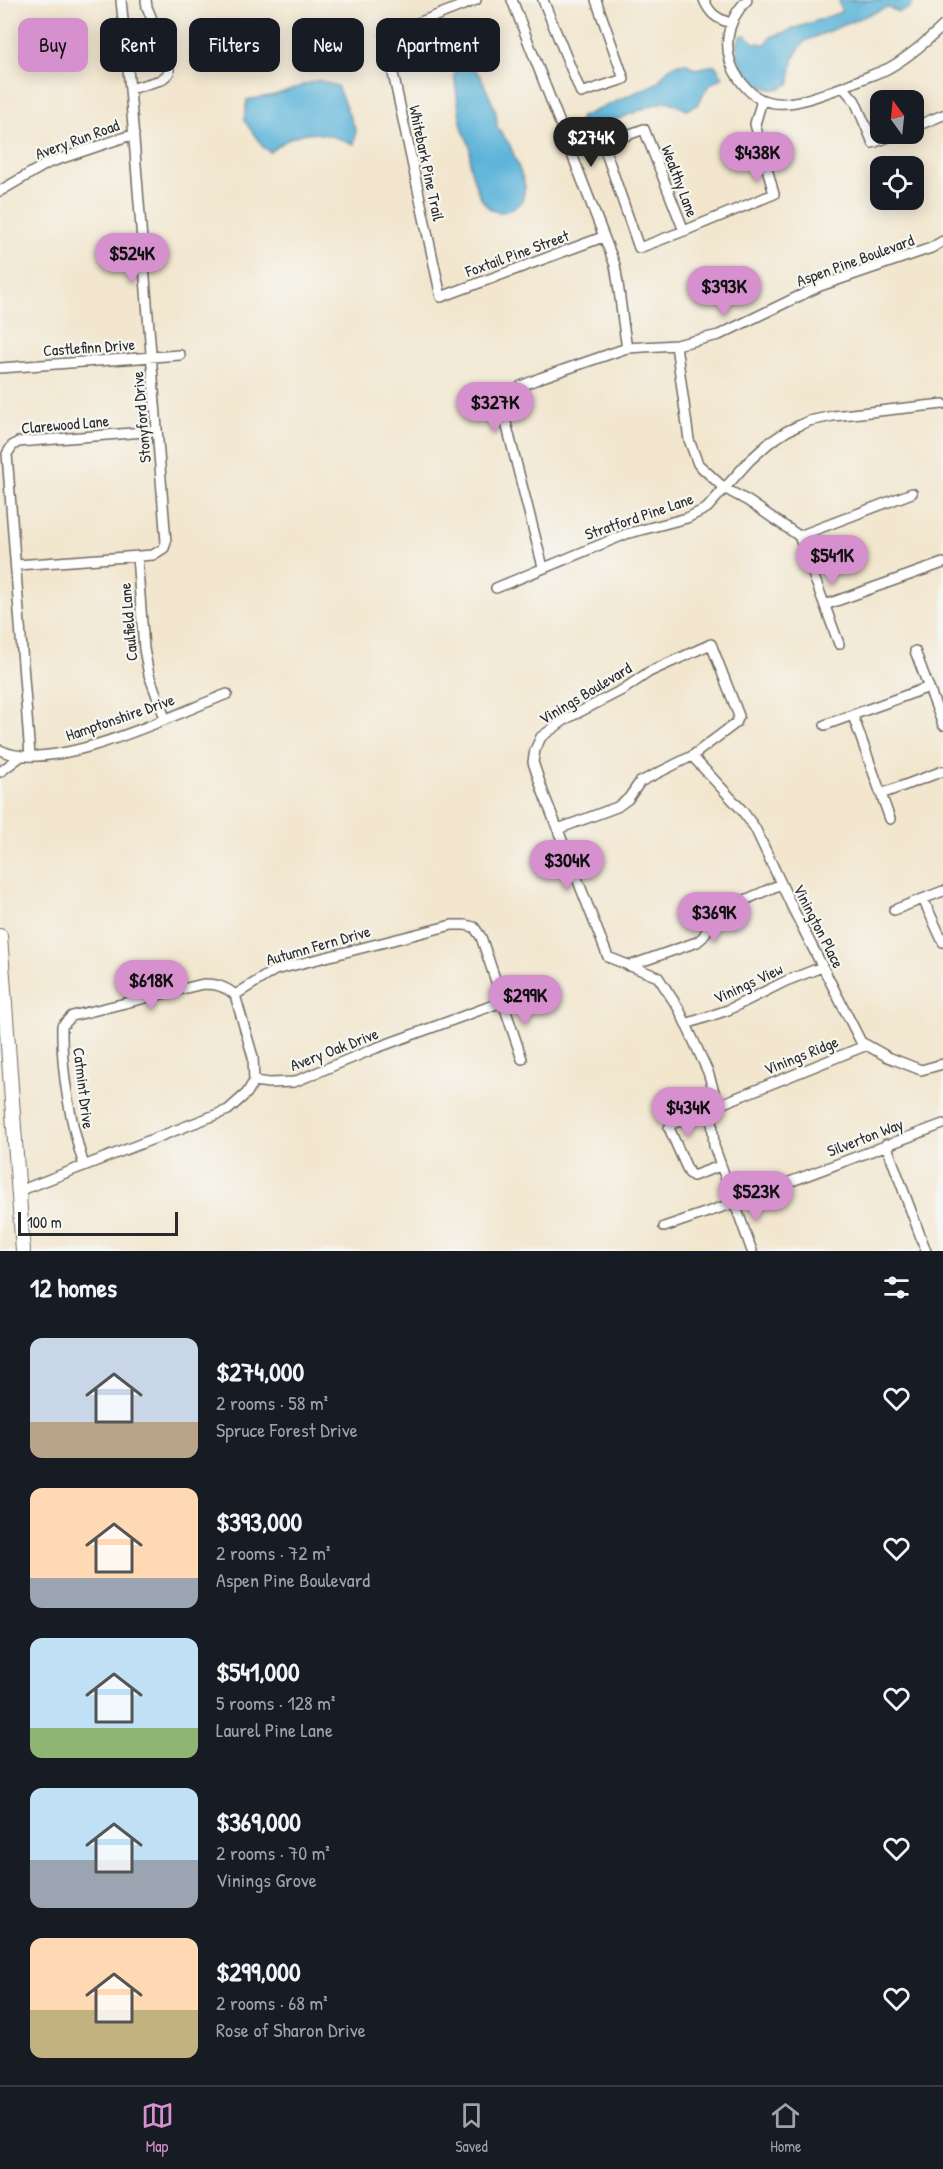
<!DOCTYPE html>
<html lang="en">
<head>
<meta charset="utf-8">
<style>
  body { margin:0; font-family:"Patrick Hand",sans-serif; background:#20242c; color:#f1f3f6; height:100vh; display:flex; flex-direction:column; font-size:22px; white-space:nowrap }
  * { box-sizing:border-box; margin:0 }
  p { font-size:20px; color:#9ea1a6 }
  .icon { flex:none; width:33px; height:33px; fill:none; stroke:currentColor; stroke-width:2; stroke-linecap:round; stroke-linejoin:round }
  .map { position:relative; height:1251px; overflow:hidden }
  .panel { display:flex; flex-direction:column; background:#171b24; flex:1 }
  .panel>* { flex:none }
  .banner { position:absolute; left:18px; top:18px; width:600px; height:54px; display:flex; gap:12px }
  .needle { width:39px; rotate:345deg }
  .controls { position:absolute; left:870px; top:90px; display:grid; gap:12px }
  .controls a { display:grid; place-items:center; width:54px; height:54px; border-radius:12px; background:#171b24; box-shadow:0 3px 15px #0003; font-size:30px }
  .scale { position:absolute; left:18px; bottom:15px; width:160px; box-sizing:border-box; padding-left:6px; border:3px solid #2b2b2b; border-top:0; font-size:16px; line-height:21px; white-space:nowrap; color:#2b2b2b; -webkit-text-stroke:4px #f6f6f2; paint-order:stroke }
  .price { position:absolute; translate:-50% -51px; padding:0 14px; border-radius:21px; background:#d690ce; color:#111; font-size:20px; line-height:39px; filter:drop-shadow(0 2px 3px #0008) }
  .price::after { content:''; position:absolute; left:50%; top:36px; width:18px; height:14px; margin-left:-9px; background:inherit; clip-path:polygon(0 0,100% 0,50% 100%) }
  .price.selected { background:#222; color:#fff }
  ul { padding:0; list-style:none }
  li { display:flex; align-items:center; gap:18px; height:150px; padding:0 30px }
  li span { display:grid; place-items:center; flex:none; width:168px; height:120px; border-radius:12px; color:#555 }
  li>.icon { margin-inline-start:auto }
  span .icon { width:72px; height:72px; fill:#fffc; stroke-width:1 }
  li b { font-size:26px }
  h2 { display:flex; justify-content:space-between; align-items:center; height:72px; padding:0 30px; font-size:26px }
  .chip { padding:0 21px; border-radius:12px; background:#171b24; box-shadow:0 3px 15px #0003; font-size:21px; line-height:54px }
  .chip.selected { background:#d690ce; color:#111 }
  .dock { display:flex; justify-content:space-around; align-items:center; height:84px; border-top:2px solid #363941; background:#171b24; font-size:16px; color:#9ea1a6 }
  .dock a { display:grid; justify-items:center; gap:3px }
  .dock .selected { color:#d690ce }
  .map>svg:first-child { display:block }
  .water { fill:#5cb4d9; stroke:#447082; stroke-width:1.5 }
  .lines { fill:none; stroke-linecap:round; stroke-linejoin:round }
  .street-casing { stroke:#716c64; stroke-width:12 }
  .primary-casing { stroke:#716c64; stroke-width:16 }
  .street { stroke:#fff; stroke-width:9 }
  .primary { stroke:#fff; stroke-width:14 }
  .labels { text-anchor:middle; dominant-baseline:central; stroke-width:4.5; stroke-linejoin:round; paint-order:stroke }
  .street-label { font-size:16px; fill:#2b2b2b; stroke:#f6f6f2 }
</style>
</head>
<body>
<div class="map">
<svg width="943" height="1251" viewBox="0 0 943 1251">
  <rect width="100%" height="100%" fill="#f6f6f2"/>
  <filter id="ink" filterUnits="userSpaceOnUse"><feTurbulence type="fractalNoise" baseFrequency=".0167" numOctaves="2"/><feDisplacementMap in="SourceGraphic" scale="12" xChannelSelector="R" yChannelSelector="G"/><feConvolveMatrix kernelMatrix="1 2 1 2 8 2 1 2 1" color-interpolation-filters="sRGB"/></filter>
  <filter id="wash" filterUnits="userSpaceOnUse"><feTurbulence type="fractalNoise" baseFrequency=".008" numOctaves="4" result="noise"/><feDisplacementMap in="SourceGraphic" scale="24" xChannelSelector="R" yChannelSelector="G"/><feGaussianBlur stdDeviation="1.35" result="paint"/><feColorMatrix in="noise" values="0 0 0 0 0 0 0 0 0 0 0 0 0 0 0 0 0 1.4 0 .05"/><feComposite in="paint" operator="in"/></filter>
  <g filter="url(#wash)">
    <rect width="100%" height="100%" fill="#f2e6ce"/>
    <!-- water -->
    <path class="water" d="M839,0h74l-3,8 -11,4 -12,-5 -82,34c-12,13 -14,24 -15,42 -8,5 -14,8 -23,5 -13,-4 -29,-24 -30,-37 -1,-4 2,-11 3,-15l6,-1 8,8 12,1 5,-7 70,-25z
      M685,63l10,6 20,-4 8,12 -14,8 -12,20 -10,5 -19,-9 -13,3 -63,26 -11,-3 -3,-3 3,-7 76,-34 11,-14 7,-4z
      M465,66h7l9,11 15,35 1,15 13,18 13,34 2,8 -3,15c-34,28 -45,-8 -52,-36 -1,-6 1,-12 0,-19 -2,-7 -7,-14 -8,-21 -4,-17 -5,-35 -8,-51l4,-7z
      M318,80l19,6 19,45 -2,13c-36,-13 -52,-19 -84,8l-7,-5 -19,-27 3,-20 28,-5z"/>
  </g>
  <g filter="url(#ink)">
    <g class="lines">
      <defs>
        <path id="street" d="M476,0l-91,36 56,261 162,-60
          M512,0l103,265c5,27 7,55 12,83
          M543,0l38,93 43,-14 -28,-79
          M704,0c6,14 12,18 26,23
          M747,0c-22,22 -26,53 -8,79 6,8 14,18 24,21 25,10 56,-5 80,-13l12,14 18,42 24,-9
          M843,87c15,-7 30,-12 44,-18 21,-11 39,-27 56,-43
          M130,89l31,-9 8,-7v-12l-22,-54 -1,-7
          M914,127l29,-12
          M644,129l40,102 -45,17 -36,-104z
          M0,191l48,-28 86,-29
          M684,231l90,-37 -19,-70 7,-24
          M676,345l13,95 9,24 26,24 24,13 51,35 40,108
          M0,368l180,-13
          M799,536l113,-43
          M137,556l7,93 5,26 16,43
          M17,565l136,-10 11,-7 2,-6 -36,-453 -9,-89
          M543,567l-39,-152 6,-16 11,-13 19,-8 87,-30 49,-3 43,-10 101,-49 111,-38 12,-7
          M496,588l130,-54 61,-16 20,-10 42,-47 20,-18 18,-12 22,-10 24,-5 110,-12
          M825,605l118,-42
          M915,651l28,74
          M853,716l37,103
          M825,725l104,-38
          M0,750c51,26 175,-36 227,-56
          M30,756l-23,-302 5,-8 6,-4 139,-11
          M692,756l49,53 14,19 39,83 67,131 27,15 33,13 22,-6
          M0,772l20,-15
          M881,794l62,-23
          M558,829l59,-22 11,-8 12,-17 52,-26 44,-33 3,-7 -28,-72 -62,28 -25,17 -58,30 -25,18 -6,13 -2,12 10,30 65,165 50,20 21,32 29,63 7,23 -3,23 2,28 38,105
          M923,899l20,43
          M894,910l49,-19
          M629,966l68,-24 6,-5 15,-25 63,-28
          M235,995l40,-25 177,-45h13l9,2 7,10 41,122
          M235,995l18,62 1,24
          M686,1024l42,-14 58,-29 36,-14
          M254,1081l15,2 25,-1 82,-34 126,-46
          M886,1144l40,107
          M84,1166c-14,-46 -23,-93 -22,-140l10,-10 131,-32c12,0 22,2 32,11
          M720,1166l-27,10 -4,-3 -20,-45 3,-4 195,-79
          M19,1191l209,-81 19,-17 7,-12
          M664,1227l70,-24 209,-79"/>
        <path id="primary" d="M0,936l23,315"/>
      </defs>
      <!-- street casing -->
      <use href="#street" class="street-casing"/>
      <!-- primary casing -->
      <use href="#primary" class="primary-casing"/>
      <!-- street -->
      <use href="#street" class="street"/>
      <!-- primary -->
      <use href="#primary" class="primary"/>
    </g>
  </g>
  <g class="labels">
    <!-- street labels -->
    <g class="street-label">
      <text transform="translate(77 139) rotate(-20)">Avery Run Road</text>
      <text transform="translate(427 163) rotate(78)">Whitebark Pine Trail</text>
      <text transform="translate(680 181) rotate(69)">Wealthy Lane</text>
      <text transform="translate(517 253) rotate(-20)">Foxtail Pine Street</text>
      <text transform="translate(855 260) rotate(-20)">Aspen Pine Boulevard</text>
      <text transform="translate(89 347) rotate(-4)">Castlefinn Drive</text>
      <text transform="translate(141 417) rotate(-95)">Stonyford Drive</text>
      <text transform="translate(65 424) rotate(-5)">Clarewood Lane</text>
      <text transform="translate(639 516) rotate(-19)">Stratford Pine Lane</text>
      <text transform="translate(128 622) rotate(-95)">Caulfield Lane</text>
      <text transform="translate(585 693) rotate(-31)">Vinings Boulevard</text>
      <text transform="translate(120 717) rotate(-19)">Hamptonshire Drive</text>
      <text transform="translate(819 926) rotate(63)">Vinington Place</text>
      <text transform="translate(318 945) rotate(-16)">Autumn Fern Drive</text>
      <text transform="translate(748 983) rotate(-25)">Vinings View</text>
      <text transform="translate(334 1049) rotate(-21)">Avery Oak Drive</text>
      <text transform="translate(801 1055) rotate(-22)">Vinings Ridge</text>
      <text transform="translate(84 1088) rotate(83)">Catmint Drive</text>
      <text transform="translate(865 1137) rotate(-21)">Silverton Way</text>
    </g>
  </g>
</svg>
<div class="controls">
<a><svg class="needle" viewBox="-14 -14 28 28"><path d="M0-13l5 13h-10z" fill="#e53935"/><path d="M0 13l5-13h-10z" fill="#9ea1a6"/></svg></a>
<a><svg class="icon" aria-label="locate" viewBox="0 0 24 24"><circle cx="12" cy="12" r="6"/><path d="M12 2v4M12 18v4M2 12h4M18 12h4"/></svg></a>
</div>
<div class="scale">100 m</div>
<b class="price selected" style="left:591px;top:168px">$274K</b>
<b class="price" style="left:757px;top:183px">$438K</b>
<b class="price" style="left:132px;top:284px">$524K</b>
<b class="price" style="left:724px;top:317px">$393K</b>
<b class="price" style="left:495px;top:433px">$327K</b>
<b class="price" style="left:832px;top:586px">$541K</b>
<b class="price" style="left:567px;top:891px">$304K</b>
<b class="price" style="left:714px;top:943px">$369K</b>
<b class="price" style="left:151px;top:1011px">$618K</b>
<b class="price" style="left:525px;top:1026px">$299K</b>
<b class="price" style="left:688px;top:1138px">$434K</b>
<b class="price" style="left:756px;top:1222px">$523K</b>
<div class="banner">
<a class="chip selected">Buy</a>
<a class="chip">Rent</a>
<a class="chip">Filters</a>
<a class="chip">New</a>
<a class="chip">Apartment</a>
</div>
</div>
<section class="panel">
<h2>12 homes<svg class="icon" aria-label="filters" viewBox="0 0 24 24"><path d="M4 7h16M4 17h16"/><circle cx="9" cy="7" r="2"/><circle cx="15" cy="17" r="2"/></svg></h2>
<ul>
<li><span style="background:linear-gradient(#c9d6e8 70%,#b9a48a 0)"><svg class="icon" aria-label="home" viewBox="0 0 24 24"><path d="M3 11l9-7 9 7M6 9v11h12V9"/></svg></span><div><b>$274,000</b><p>2 rooms · 58 m²</p><p>Spruce Forest Drive</p></div><svg class="icon" aria-label="heart" viewBox="0 0 24 24"><path d="M12 20l-8-8c-3-5 5-10 8-4 3-6 11-1 8 4z"/></svg></li>
<li><span style="background:linear-gradient(#ffd9b3 75%,#9aa5b1 0)"><svg class="icon" aria-label="home" viewBox="0 0 24 24"><path d="M3 11l9-7 9 7M6 9v11h12V9"/></svg></span><div><b>$393,000</b><p>2 rooms · 72 m²</p><p>Aspen Pine Boulevard</p></div><svg class="icon" aria-label="heart" viewBox="0 0 24 24"><path d="M12 20l-8-8c-3-5 5-10 8-4 3-6 11-1 8 4z"/></svg></li>
<li><span style="background:linear-gradient(#bfe0f5 75%,#8fb573 0)"><svg class="icon" aria-label="home" viewBox="0 0 24 24"><path d="M3 11l9-7 9 7M6 9v11h12V9"/></svg></span><div><b>$541,000</b><p>5 rooms · 128 m²</p><p>Laurel Pine Lane</p></div><svg class="icon" aria-label="heart" viewBox="0 0 24 24"><path d="M12 20l-8-8c-3-5 5-10 8-4 3-6 11-1 8 4z"/></svg></li>
<li><span style="background:linear-gradient(#bfe0f5 60%,#9aa5b1 0)"><svg class="icon" aria-label="home" viewBox="0 0 24 24"><path d="M3 11l9-7 9 7M6 9v11h12V9"/></svg></span><div><b>$369,000</b><p>2 rooms · 70 m²</p><p>Vinings Grove</p></div><svg class="icon" aria-label="heart" viewBox="0 0 24 24"><path d="M12 20l-8-8c-3-5 5-10 8-4 3-6 11-1 8 4z"/></svg></li>
<li><span style="background:linear-gradient(#ffd9b3 60%,#c2b280 0)"><svg class="icon" aria-label="home" viewBox="0 0 24 24"><path d="M3 11l9-7 9 7M6 9v11h12V9"/></svg></span><div><b>$299,000</b><p>2 rooms · 68 m²</p><p>Rose of Sharon Drive</p></div><svg class="icon" aria-label="heart" viewBox="0 0 24 24"><path d="M12 20l-8-8c-3-5 5-10 8-4 3-6 11-1 8 4z"/></svg></li>
</ul>
</section>
<nav class="dock">
<a class="selected"><svg class="icon" aria-label="map" viewBox="0 0 24 24"><path d="M3 6l6-2 6 2 6-2v14l-6 2-6-2-6 2zM9 4v14M15 6v14"/></svg>Map</a>
<a><svg class="icon" aria-label="saved" viewBox="0 0 24 24"><path d="M7 4h10v16l-5-4-5 4z"/></svg>Saved</a>
<a><svg class="icon" aria-label="home" viewBox="0 0 24 24"><path d="M3 11l9-7 9 7M6 9v11h12V9"/></svg>Home</a>
</nav>
</body>
</html>
